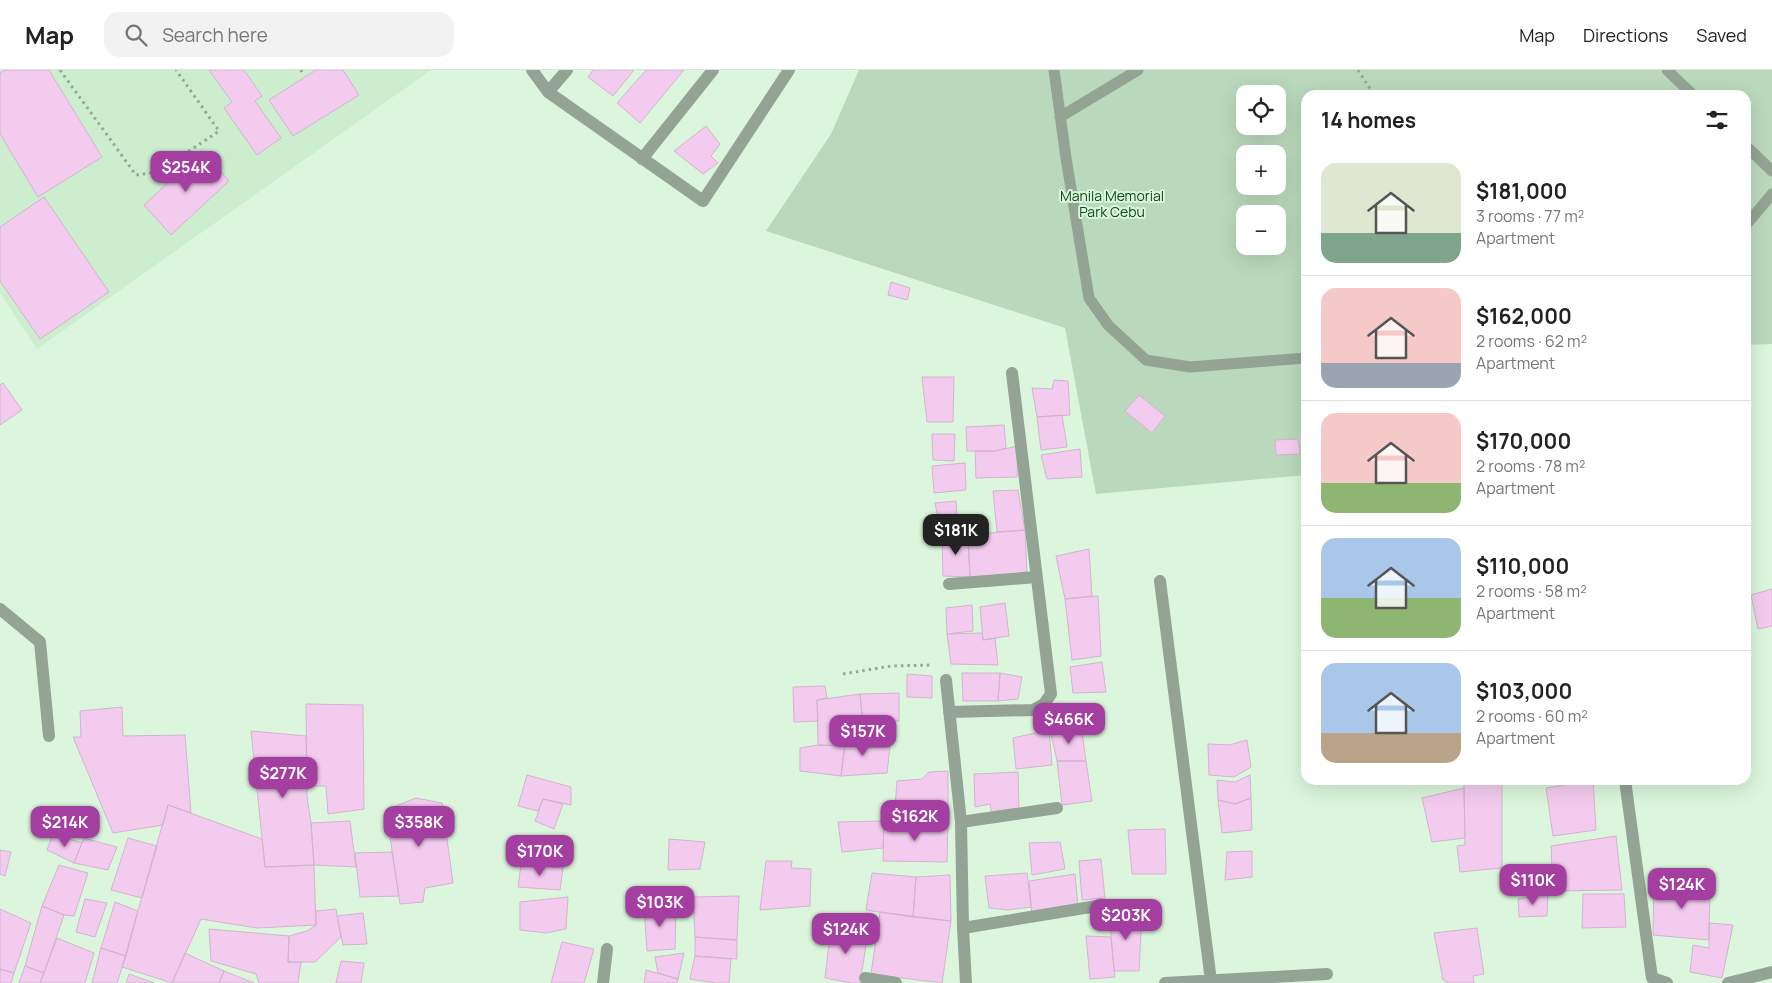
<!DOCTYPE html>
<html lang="en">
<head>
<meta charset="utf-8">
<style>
  body { margin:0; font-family:Manrope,sans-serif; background:#f2f2f2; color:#222; height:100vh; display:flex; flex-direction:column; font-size:19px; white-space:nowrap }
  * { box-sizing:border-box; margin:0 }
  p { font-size:16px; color:#767676 }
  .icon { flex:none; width:28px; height:28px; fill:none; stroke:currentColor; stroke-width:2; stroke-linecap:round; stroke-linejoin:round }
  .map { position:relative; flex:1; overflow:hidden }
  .drawer { position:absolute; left:1301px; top:20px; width:450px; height:695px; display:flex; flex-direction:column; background:#fff; border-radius:15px; box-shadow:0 5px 20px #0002 }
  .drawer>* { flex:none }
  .controls { position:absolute; left:1236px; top:15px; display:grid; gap:10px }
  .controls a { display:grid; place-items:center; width:50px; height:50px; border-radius:10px; background:#fff; box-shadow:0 5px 20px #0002; font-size:25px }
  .price { position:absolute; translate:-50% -42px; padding:0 11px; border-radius:10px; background:#a53ea1; color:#fff; font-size:16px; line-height:32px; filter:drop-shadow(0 1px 2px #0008) }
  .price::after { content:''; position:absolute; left:50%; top:30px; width:15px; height:11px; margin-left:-8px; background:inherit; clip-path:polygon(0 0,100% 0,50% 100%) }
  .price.active { background:#222; color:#fff }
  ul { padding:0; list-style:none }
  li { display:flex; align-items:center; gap:15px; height:125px; padding:0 20px }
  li+li { border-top:1px solid #e0e0e0 }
  li span { display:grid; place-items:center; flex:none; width:140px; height:100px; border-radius:15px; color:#555 }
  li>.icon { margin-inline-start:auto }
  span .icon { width:60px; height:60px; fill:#fffc; stroke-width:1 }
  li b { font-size:21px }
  h2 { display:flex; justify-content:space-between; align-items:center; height:60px; padding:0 20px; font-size:21px }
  header { display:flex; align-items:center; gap:30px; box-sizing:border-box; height:70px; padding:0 25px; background:#fff; border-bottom:1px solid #e0e0e0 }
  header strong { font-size:24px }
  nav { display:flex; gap:28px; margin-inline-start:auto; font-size:18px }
  .search { width:350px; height:45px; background:#f2f2f2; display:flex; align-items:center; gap:12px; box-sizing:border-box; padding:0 18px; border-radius:15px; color:#767676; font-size:19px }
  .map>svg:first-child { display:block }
  .built { fill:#ccedce }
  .green { fill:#bad8bb; fill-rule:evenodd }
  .building { fill:#f3cbef; stroke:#d1b5ce }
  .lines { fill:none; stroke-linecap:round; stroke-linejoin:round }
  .path { stroke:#94a894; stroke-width:3; stroke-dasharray:2.5 4; stroke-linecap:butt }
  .service { stroke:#93a394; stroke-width:11 }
  .minor { stroke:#93a394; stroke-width:12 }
  .labels { text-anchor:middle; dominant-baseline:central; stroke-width:4; stroke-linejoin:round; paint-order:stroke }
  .park-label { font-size:14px; fill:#0c4719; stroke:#dbf6dc }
</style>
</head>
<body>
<header>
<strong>Map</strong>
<div class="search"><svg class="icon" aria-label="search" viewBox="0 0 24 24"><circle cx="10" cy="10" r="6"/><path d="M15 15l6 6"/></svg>Search here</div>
<nav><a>Map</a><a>Directions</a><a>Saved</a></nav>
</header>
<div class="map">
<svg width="1772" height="913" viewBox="0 0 1772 913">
  <rect width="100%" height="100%" fill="#dbf6dc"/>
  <!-- built -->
  <path class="built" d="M0,0h431l-394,279 -37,-56z"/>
  <!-- green -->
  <path class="green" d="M859,0h913v274l-26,1v-250h-440v380l-210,19 -31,-166 -299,-97 65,-97zM1245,24h33v32h-33zM1245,84h33v32h-33zM1245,144h33v32h-33z"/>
  <!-- building -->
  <path class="building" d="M5,0h44l53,87 -64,40 -38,-63v-61z
    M209,0h35l18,26 -7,5 26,37 -24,17 -33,-47 8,-6z
    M316,0h27l16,25 -66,41 -24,-36z
    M593,0h41l-21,26 -25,-19z
    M646,0h38l-44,53 -23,-20z
    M706,56l14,18 -9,12 7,7 -15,11 -29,-23z
    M202,81l27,30 -58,54 -27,-30z
    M44,127l65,95 -69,47 -40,-58v-54z
    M891,212l19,6 -3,12 -19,-5z
    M922,307h32l-1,45h-26z
    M1054,310l14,1 2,34 -33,2 -5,-29 20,1z
    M3,313l19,27 -22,15v-40z
    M1139,325l26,21 -13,17 -27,-22z
    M1062,345l5,32 -26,3 -4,-33z
    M1004,355l2,23 -11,3h-28l-1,-24z
    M932,364h23l-1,27 -21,-1z
    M1298,369l2,15 -24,1 -1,-15z
    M1018,376l-1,31 -41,1 -1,-27h20z
    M1080,379l2,28 -35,2 -6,-24z
    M965,393l1,27 -32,3 -2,-27z
    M1018,420l7,40 -28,2 -4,-41z
    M956,431l2,35 -16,1 -7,-34z
    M1025,460l2,45 -57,2 -2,-42z
    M968,465l2,42 -27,-1 -1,-39z
    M1089,479l3,47 -27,3 -9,-43z
    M1772,519v37l-14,3 -7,-34z
    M1098,526l3,60 -29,4 -7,-61z
    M1005,533l4,33 -26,4 -3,-33z
    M972,535l1,26 -26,3 -1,-26z
    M982,563l1,7 12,-2 3,27 -47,-1 -4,-30z
    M1102,592l4,30 -33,1 -3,-26z
    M962,603h38l-2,28h-35z
    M1000,603l22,4 -4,22 -20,2z
    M907,604l25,2v22l-25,-1z
    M825,616l2,12 -10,2 1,21 -24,1 -1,-35z
    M899,623v28h-7l-2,26 -25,1 -5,-54z
    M860,624l4,40 -18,-1 -1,13 -27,-1 -1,-45z
    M306,634l57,1 1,104 -36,5 -2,-28h-19z
    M122,637l1,29 62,-1 6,78 -23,-8 -5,20 -50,8 -40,-96h8l-1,-26z
    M1081,654l5,37h-29l-6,-27z
    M1049,660l3,35 -36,4 -3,-31z
    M251,661l55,5 1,61 4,26 3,42 -49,2z
    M846,663l18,1 1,14 25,-1 -3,26 -46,3z
    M1247,670l4,27 -17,10 -25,-2 -1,-31 21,1z
    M818,675l27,1 -4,30 -41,-5v-23z
    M1057,691h29l6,40 -30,4z
    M948,701v53l-54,-3 3,-40 25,-2 7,-7z
    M1018,702l1,39 -27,4 -2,-11 -15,3 -1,-33z
    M527,705l44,12v18l-28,-6 -5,12 -20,-5z
    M1250,705l1,23 -16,6 -17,-4 -1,-20 18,2z
    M1534,710h33l-33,4z
    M1593,710l3,50 -43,6 -7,-48z
    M1502,712v86l-42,4 -3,-26 8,-1 -1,-62z
    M1464,718l1,50 -33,4 -10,-44z
    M416,728l26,5 11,80 -28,5 -2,14 -23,2 -14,-94z
    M1251,728l1,32 -30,3 -4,-33 17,4z
    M543,729l20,5 -9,25 -19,-8z
    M168,735l94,34 3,28 49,-2 2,60 -59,3 -56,-9 -29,64 -50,-16z
    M350,751l6,46 -42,-2 -3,-42z
    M884,751l64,3 -1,38 -64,-1z
    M884,751l-1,27 -41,4 -4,-30z
    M1165,759l1,45h-34l-4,-44z
    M53,764l29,9 -8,20 -27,-13z
    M516,766l50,7 -3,25 -53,-6z
    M1616,766l6,54 -69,1 -2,-45z
    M84,768l33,9 -9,23 -34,-7z
    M128,768l29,8 -15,52 -31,-8z
    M669,769l36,3 -5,27 -32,1z
    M1060,772l5,27 -33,6 -3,-32z
    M0,780l11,2 -6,24 -5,-2z
    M1252,781v26l-27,3 2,-28z
    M392,782l7,44 -39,1 -5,-44z
    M1101,789l4,39 -23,2 -3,-39z
    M766,791h26l-1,7 20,1 -1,37 -50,4z
    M521,794l42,4 -3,22 -42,-3z
    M59,795l29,8 -14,43 -10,-1 -22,-9z
    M872,803l44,4 -3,40 -47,-7z
    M1027,803l4,34 -23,3 -19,-2 -4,-32z
    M1075,804l3,33 -46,8 -3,-34z
    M950,805l1,46 -38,-4 3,-40z
    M1654,811l56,2 -1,57 -56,-5z
    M1548,824l-1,22 -28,1 -1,-18z
    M1583,824h41l2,33 -44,1z
    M739,826l-2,44 -42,-3 -2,-40z
    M568,827l-2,32 -20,4 -26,-3v-28z
    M85,829l22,4 -12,34 -19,-5z
    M115,832l23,9 -12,45 -25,-8z
    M42,836l22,9 -20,58 -19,-7z
    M644,836l32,2 -1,41 -28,2z
    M0,839l31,14 -17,50 -14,-4z
    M336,839l5,28 -26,25h-27l1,-26 18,-5 9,-6v-14z
    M880,842l71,9 -9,62 -71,-9z
    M363,843l4,31 -24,1 -6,-29z
    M1109,843h33l-3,58h-25z
    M1709,853l24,2 -11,53 -32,-6 3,-27 16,3z
    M831,855l37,8 -8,50h-9l-26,-5z
    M1477,858l7,46 -11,2 1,7h-26l-5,-3 -9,-47z
    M209,859l80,7 -1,26h13l-3,21h-39l-3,-9 -45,-13z
    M1086,866l25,1 4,40 -25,2z
    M695,867l42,3v19l-42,-3z
    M57,868l37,15 -9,30h-45z
    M562,872l32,7 -10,34h-33z
    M101,878l25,8 -9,27h-25z
    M185,883l39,18 -5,12h-47z
    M684,883l-6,26 -20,-6 -3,-16z
    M695,886l36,3 -2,24h-14l-25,-4z
    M341,891l23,2 -3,20h-25z
    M25,896l19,7 -4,10h-21z
    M0,899l14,4 -3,10h-11z
    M646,900l32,9 -1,4h-33z
    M224,901l30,12h-35z
    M129,904l25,9h-28z"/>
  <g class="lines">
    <!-- path -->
    <path class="path" d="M60,0l76,105 22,-3 61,-41 -43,-61
      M301,0l1,2
      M1358,0l16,25
      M843,604l48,-8 41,-1"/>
    <!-- service -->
    <path class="service" d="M1054,0l12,88 23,140 19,27 38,35 44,7 116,-9
      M1667,0l26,25
      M1060,47l78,-47
      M1746,76l26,25
      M1746,155l26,-31"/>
    <!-- minor -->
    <path class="minor" d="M532,0l16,22 155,109 86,-131
      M548,22l19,-22
      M642,89l71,-89
      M1160,511l51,400
      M949,514l87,-7
      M0,539l40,33 9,94
      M946,610l15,142 2,106 3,55
      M949,642l84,-2 11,-6 7,-10 -39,-321
      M1625,710l27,198 15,5
      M961,752l96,-14
      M963,858l140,-23
      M865,908l31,5
      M603,913l4,-34
      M1165,913l162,-9
      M1728,913l44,-11"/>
  </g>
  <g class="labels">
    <!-- park labels -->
    <g class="park-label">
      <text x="1112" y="125">Manila Memorial<tspan x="1112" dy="16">Park Cebu</tspan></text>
    </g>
  </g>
</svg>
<div class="controls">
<a><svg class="icon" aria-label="locate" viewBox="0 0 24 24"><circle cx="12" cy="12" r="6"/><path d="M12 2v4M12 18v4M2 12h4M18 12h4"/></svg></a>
<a>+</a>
<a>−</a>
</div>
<b class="price" style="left:186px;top:123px">$254K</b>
<b class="price active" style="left:956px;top:486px">$181K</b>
<b class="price" style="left:1069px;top:675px">$466K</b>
<b class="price" style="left:863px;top:687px">$157K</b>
<b class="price" style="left:283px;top:729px">$277K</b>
<b class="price" style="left:915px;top:772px">$162K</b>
<b class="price" style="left:65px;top:778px">$214K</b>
<b class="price" style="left:419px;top:778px">$358K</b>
<b class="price" style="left:540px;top:807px">$170K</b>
<b class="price" style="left:1533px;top:836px">$110K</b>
<b class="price" style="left:1682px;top:840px">$124K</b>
<b class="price" style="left:660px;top:858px">$103K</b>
<b class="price" style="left:1126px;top:871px">$203K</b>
<b class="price" style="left:846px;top:885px">$124K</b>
<section class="drawer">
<h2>14 homes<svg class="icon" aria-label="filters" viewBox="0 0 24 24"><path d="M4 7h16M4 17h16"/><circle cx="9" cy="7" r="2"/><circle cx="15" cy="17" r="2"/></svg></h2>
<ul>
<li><span style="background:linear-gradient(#dfe7d0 70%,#7fa58c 0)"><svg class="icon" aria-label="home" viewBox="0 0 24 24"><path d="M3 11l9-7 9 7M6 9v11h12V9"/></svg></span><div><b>$181,000</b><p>3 rooms · 77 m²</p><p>Apartment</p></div></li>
<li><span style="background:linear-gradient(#f6c9c9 75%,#9aa5b1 0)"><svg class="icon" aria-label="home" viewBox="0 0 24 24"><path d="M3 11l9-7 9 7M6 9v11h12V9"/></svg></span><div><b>$162,000</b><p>2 rooms · 62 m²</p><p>Apartment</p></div></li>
<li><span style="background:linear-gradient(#f6c9c9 70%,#8fb573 0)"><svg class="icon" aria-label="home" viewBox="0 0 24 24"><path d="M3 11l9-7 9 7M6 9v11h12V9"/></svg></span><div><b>$170,000</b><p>2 rooms · 78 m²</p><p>Apartment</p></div></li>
<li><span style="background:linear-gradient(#a9c7e8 60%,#8fb573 0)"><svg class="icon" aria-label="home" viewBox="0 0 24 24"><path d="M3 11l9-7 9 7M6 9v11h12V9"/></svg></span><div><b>$110,000</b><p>2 rooms · 58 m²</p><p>Apartment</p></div></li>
<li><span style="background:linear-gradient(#a9c7e8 70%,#b9a48a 0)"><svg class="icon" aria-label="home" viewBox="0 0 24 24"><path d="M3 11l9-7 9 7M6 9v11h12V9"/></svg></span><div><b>$103,000</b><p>2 rooms · 60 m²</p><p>Apartment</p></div></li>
</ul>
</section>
</div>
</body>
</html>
